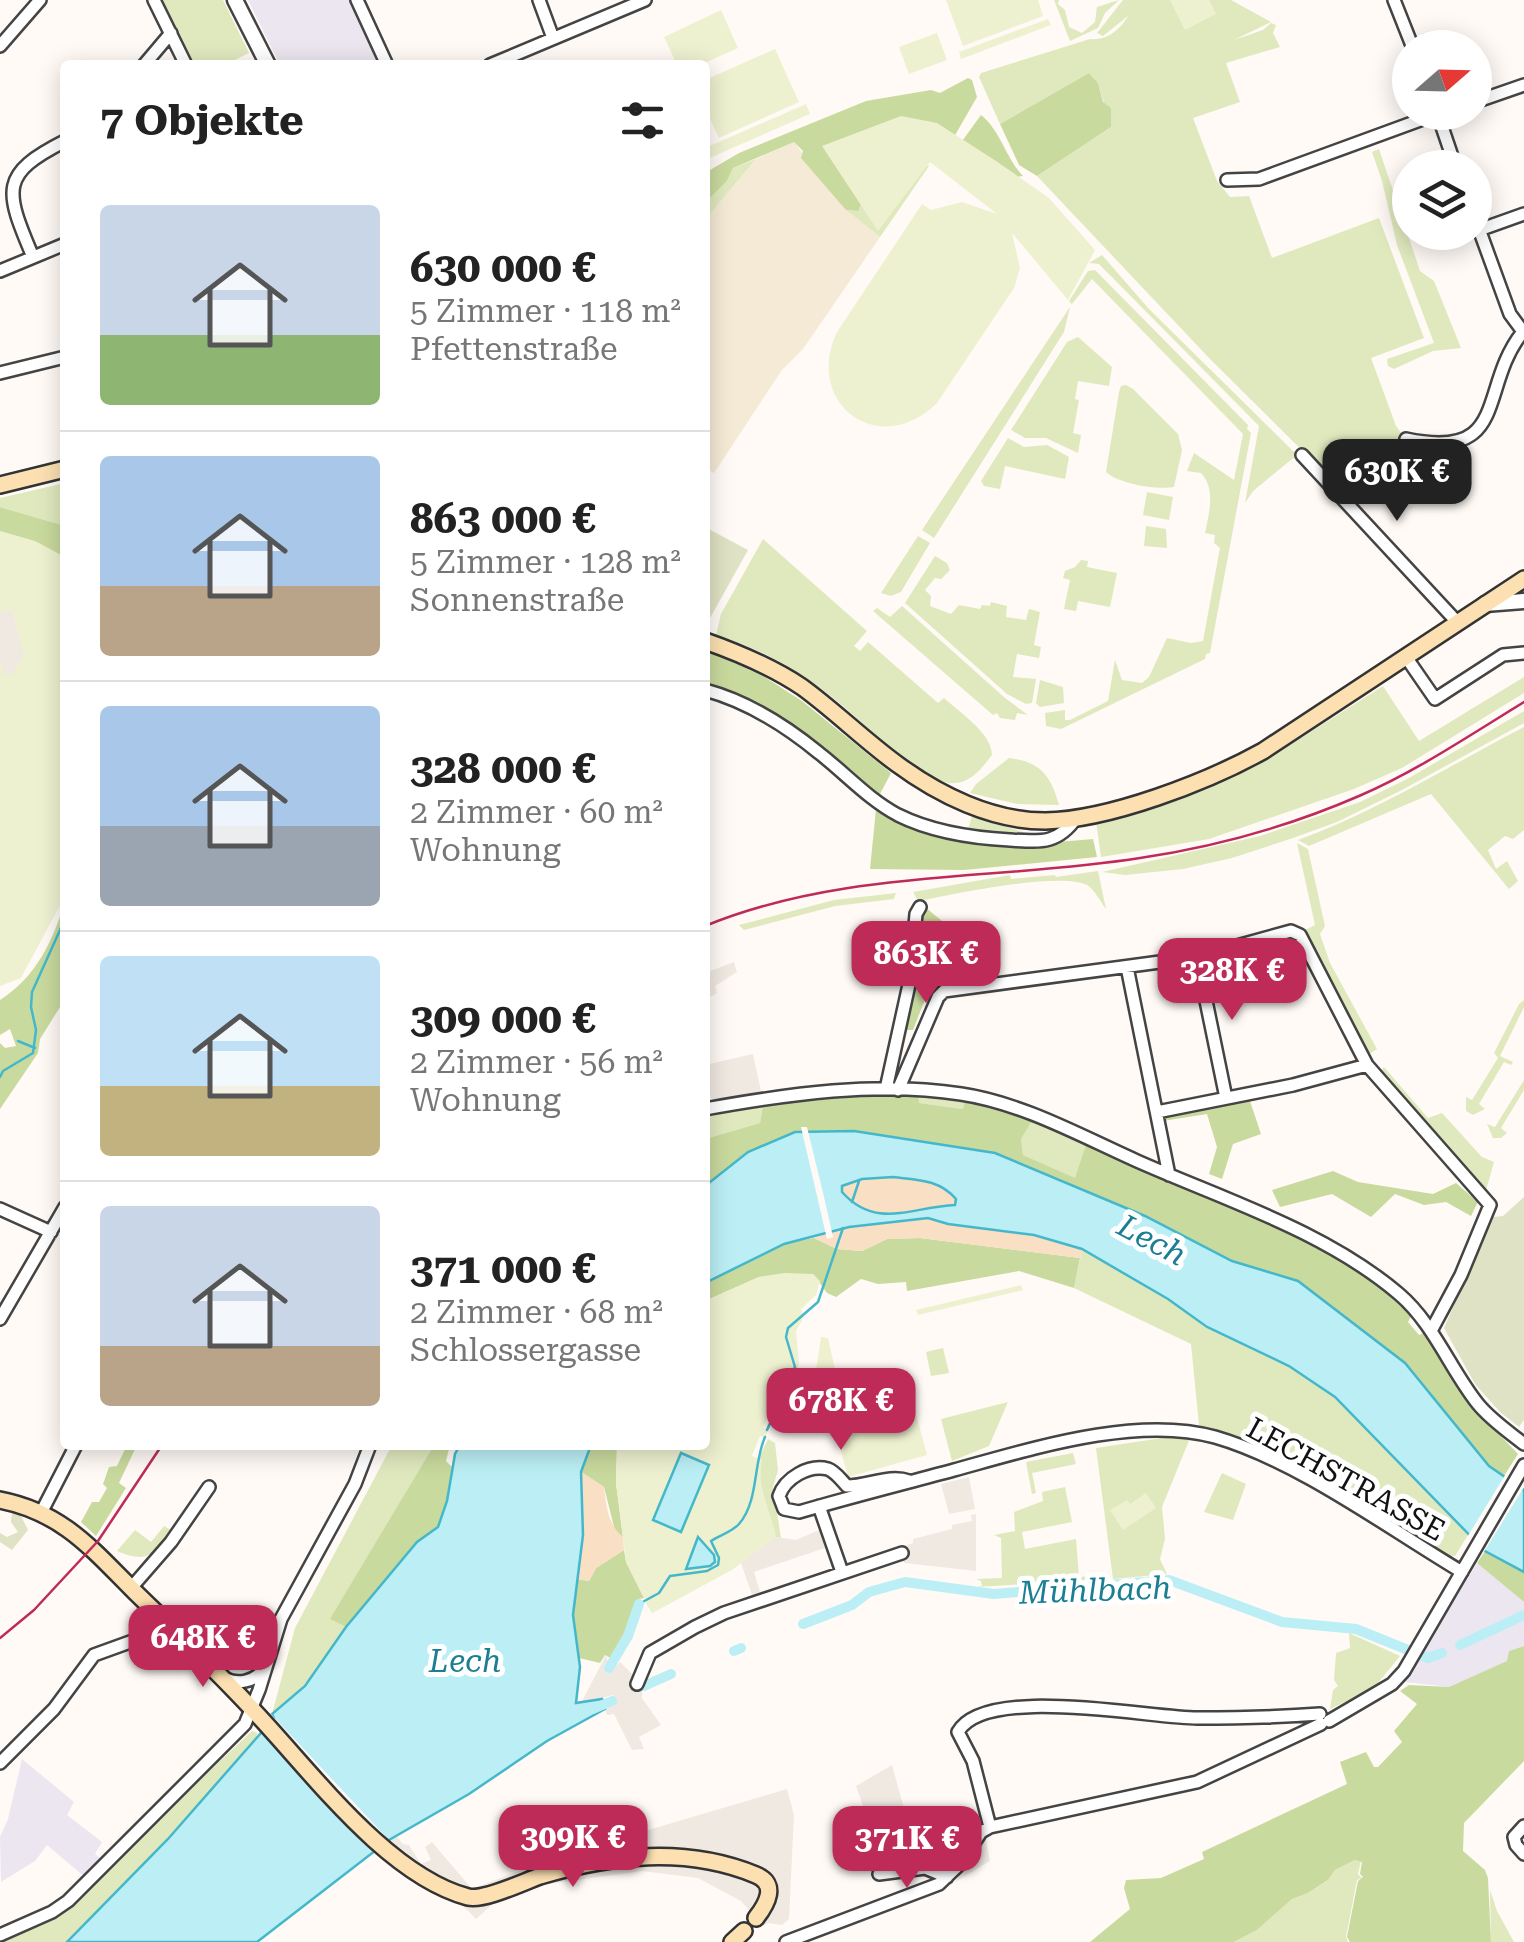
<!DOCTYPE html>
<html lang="de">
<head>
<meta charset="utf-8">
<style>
  body { margin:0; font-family:"Roboto Serif",serif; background:#f6f6f6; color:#222; height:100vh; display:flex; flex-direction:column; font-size:38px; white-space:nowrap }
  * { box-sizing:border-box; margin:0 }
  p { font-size:32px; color:#767676 }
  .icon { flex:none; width:55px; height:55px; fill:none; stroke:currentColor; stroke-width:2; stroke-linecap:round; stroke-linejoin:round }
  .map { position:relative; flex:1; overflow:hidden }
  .panel { position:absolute; left:60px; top:60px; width:650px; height:1390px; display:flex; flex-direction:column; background:#fff; border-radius:10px; box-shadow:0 5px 25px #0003 }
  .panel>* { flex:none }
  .needle { width:65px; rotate:70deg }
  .tools { position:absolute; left:1392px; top:30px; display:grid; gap:20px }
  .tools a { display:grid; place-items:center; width:100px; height:100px; border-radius:50%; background:#fff; box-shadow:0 5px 25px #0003; font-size:50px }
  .price { position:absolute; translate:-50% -85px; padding:0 22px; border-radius:20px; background:#be2b59; color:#fff; font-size:32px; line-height:65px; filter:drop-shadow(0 2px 5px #0008) }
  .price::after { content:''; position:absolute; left:50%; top:60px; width:30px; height:22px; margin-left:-15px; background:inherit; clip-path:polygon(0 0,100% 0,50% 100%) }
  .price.active { background:#222; color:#fff }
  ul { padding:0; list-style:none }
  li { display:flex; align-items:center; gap:30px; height:250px; padding:0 40px }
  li+li { border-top:2px solid #e0e0e0 }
  li span { display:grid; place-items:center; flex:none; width:280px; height:200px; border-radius:10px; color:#555 }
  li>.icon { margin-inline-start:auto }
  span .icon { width:120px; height:120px; fill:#fffc; stroke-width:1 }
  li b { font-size:42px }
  h2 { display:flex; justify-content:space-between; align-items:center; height:120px; padding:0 40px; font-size:42px }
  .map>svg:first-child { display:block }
  .industrial { fill:#ebe6ef }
  .farmland { fill:#f5ead5 }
  .green { fill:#e0e9be }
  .forest { fill:#c9da9e }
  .sand { fill:#f9dfc3 }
  .cemetery { fill:#e0e2c5 }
  .pitch { fill:#eef1d0 }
  .plaza { fill:#f0e9e2 }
  .water { fill:#bbeff5; stroke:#44b8ca; stroke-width:2.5; fill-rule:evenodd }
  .pier { fill:#fffaf5 }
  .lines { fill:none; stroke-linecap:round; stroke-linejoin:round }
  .stream { stroke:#44b8ca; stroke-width:2.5 }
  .canal { stroke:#bbeff5; stroke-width:10 }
  .minor-casing { stroke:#444; stroke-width:16 }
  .tertiary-casing { stroke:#444; stroke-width:19 }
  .secondary-casing { stroke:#333; stroke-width:20 }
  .minor { stroke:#fff; stroke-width:11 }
  .tertiary { stroke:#fff; stroke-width:14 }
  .secondary { stroke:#fce0b2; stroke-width:15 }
  .rail { stroke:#be2b59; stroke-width:2.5 }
  .labels { text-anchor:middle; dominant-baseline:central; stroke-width:10; stroke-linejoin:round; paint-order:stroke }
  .street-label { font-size:30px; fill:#111; stroke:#fff }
  .water-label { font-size:32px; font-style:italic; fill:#1b7e93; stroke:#fff }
</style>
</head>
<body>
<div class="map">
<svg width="1524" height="1942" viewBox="0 0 1524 1942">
  <rect width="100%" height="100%" fill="#fffaf5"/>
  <!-- industrial -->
  <path class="industrial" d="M248,0h102l32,65h-102z
    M1477,1563l47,39v44l-15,5 -1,10 -59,26 -45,-5z
    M22,1759l52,43 -7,13 35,27 -7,12 7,6 -16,18 -39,-33 -12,16 -34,21 -1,-45 8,-18z"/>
  <!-- farmland -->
  <path class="farmland" d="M794,142l52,68 34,27 -77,112 -21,21 -68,103 -9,-5v-248l51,-61z"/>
  <!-- green -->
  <path class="green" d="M161,0h62l26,53 -24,12h-32z
    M1054,0h5l-1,4 7,6 4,17 13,6 13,-11 2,-15 22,-7 -14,13 -7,15 -28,13z
    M1123,0h108l40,22 -37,18 29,-10 8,-7 5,2 -3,8 7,14 -54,16 14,39 -47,16 24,63 13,16 19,-1 23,62 107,-40 45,120 -53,20 25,68 8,11 -17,18 -50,30 -127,-126 -173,-183 74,-49 -13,-44 -9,-10 -89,51 -21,-47 2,-4 109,-34c16,2 30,-9 38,-23l-25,20 -6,-3z
    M1379,149l41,122 14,10 27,67 -28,3 -39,18 -6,-3 -1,-7 47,-16 -37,-98 -15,-64 -10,-29z
    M756,159l-51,61v-17l22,-22 6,-13z
    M920,164l9,2 -49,71 -34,-27 11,1 6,-11z
    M1102,255l47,54 148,146 -44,36 -8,12 14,-77 -160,-162 -10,-1z
    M1095,270l153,155 -1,4 4,4 -41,220 -4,1 -1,5 -144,70 -15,-3 -1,-13 20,-3v10h5l38,-19 7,-41 7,20 20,3 7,-6 18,-39 24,5 12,-2 17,-93 -6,-5 1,-8 -10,-2c4,-20 11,-44 -4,-60l-14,-2 7,-18 40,27 9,-46 -151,-155 -20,25 -3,-3 19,-30z
    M1070,307l-6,25 -130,206 -12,-8z
    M1078,337l34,30 -3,19 -31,-5 -3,18 4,1 -6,33 8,2 -3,18 -32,-15h-21l-14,-8 56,-88z
    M1126,385l7,4 45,45 4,16 -8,37c-18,3 -55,-3 -68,-15l13,-80 2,-6z
    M1008,438l16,9 23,-2 22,12 -4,22 -60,-13 -5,23 -16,-3 -3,-5z
    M65,483v43l-65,-19v-9z
    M1147,492l26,5 -4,23 -26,-5z
    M1146,526l20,3 1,19 -23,-2z
    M918,536l12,7 -29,49 -10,4 -10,-3z
    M763,539l104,92 -13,15 6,5 8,-9 70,61 6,-5c15,14 48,35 48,57 -11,14 -22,30 -43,28 -29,-4 -82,-57 -106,-77 -38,-31 -79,-57 -127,-71l5,-21z
    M935,556l12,7 3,7 -9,9 -6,-1 -10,12 6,6 -1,10 21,8 8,-9 21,4 2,-4 8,1 1,-4 16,4 -1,11 20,3 3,-11 11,3 -6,33 7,2 -2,11 -22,-4 -4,23 23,2 -4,24 -6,1 -19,-10 -102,-91z
    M1081,560l7,1 -1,6 30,6 -7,34 -32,-6 -2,10 -12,-2 6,-29 -7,-2 2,-7 10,-4z
    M902,606l103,92 23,17 -11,-2 -2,7 -15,-2 -3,-5 -4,2 -120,-104 4,-3 13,9z
    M1524,677v16l-122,75 -48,21 -145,50 -108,18 -5,-36 112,-32 60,-30 115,-73 36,55z
    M1040,680l23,7 1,16 -24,4 -4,-4z
    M1524,711v12l-122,67 -65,32 -44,16 -61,20 -49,11 -58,6 -23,-3 158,-36 100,-34 49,-24z
    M1524,727v103l-11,9 -8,-3 -17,14 8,19 11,-8 11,20 -9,8 -78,-95 -122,52 -11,-6c79,-29 151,-74 226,-113z
    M1009,758c32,4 42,18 50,47l-42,-1 -47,-11 6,-9z
    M972,816l58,18h32l-38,3 -56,-7z
    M1297,843l11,6 17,77 -5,8 10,29 47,86 -8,5 -64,-124 10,-5z
    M1098,871l8,38c-6,-8 -11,-19 -19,-24 -27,-13 -130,8 -163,15l-4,4 -7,-12 97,-17 1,4 44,-4 1,2z
    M896,893l-2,6 -59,7 -91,24 -5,-5 95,-25z
    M1524,1000v7l-24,49 13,6 -2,3 -7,-3 -25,42 6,5 -12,6 -7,-4v-14l6,3 26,-42 -4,-5 25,-49z
    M1384,1067l44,51 14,-5 40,44 12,5 -9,32 -105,-122z
    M1524,1080v10l-23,38 6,5 -6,5h-8l-6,-14 8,3z
    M918,1096l47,3 -2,10 -45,-6z
    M763,1105l-3,18 -55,16v-24z
    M1034,1118l53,24 -11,37 -53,-24 -2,-16z
    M1082,1249l86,50 38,29 83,39 46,31 133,137 -13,21h-9l-178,-104 -25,-13 -44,-14 -8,-81 -117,-56z
    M943,1348l6,25 -18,3 -5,-24z
    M1008,1402l-19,44 -37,15 -11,-42z
    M1162,1438h28l-28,69 3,32 -5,20 7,15 -54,5 -17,-131z
    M768,1439l7,4 3,27 -5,17 8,51 -5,-1 -43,32 -81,44 -6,-10h12l102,-118v-29z
    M392,1445h42l-103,174 15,8c-20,36 -43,62 -74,87l23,-86z
    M1073,1453l3,11 -44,9 4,20 -4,1 -6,-32z
    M1222,1473l24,11 -13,36 -29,-8z
    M1065,1487l7,35 -50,10 3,17 51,-10 3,38 28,-2v4l-131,8 6,-1 -1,-5 -5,-2 26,-1 -1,-40 -7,-3 21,-4 -1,-19 29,-11 -1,-9z
    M164,1526l7,4c-18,25 -23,34 -54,21l18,-21 16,12z
    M1349,1633l51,23 -27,33 -43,20 3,-19 5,-4 -4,-6 2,-27 14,-5z
    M252,1731l6,2 -6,11 -84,95 -101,103h-67l55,-26z
    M1355,1860l6,1 -3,13 4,4 -5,2 -11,57 2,5h-114l23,-12 35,-31 16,-6 19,-12 8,-11z
    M1490,1890l7,21 17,31h-23z"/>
  <!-- forest -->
  <path class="forest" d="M1089,73l9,10 5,19 8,6v19l-74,49 -18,-11 -19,-41z
    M968,78l4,2 5,17 -23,40 -91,63 -5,11 -12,-1 -45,-52 2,-7 -9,-9 -61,26 -6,13 -22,22v-30l34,-20 127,-52 65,-11 9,3z
    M981,115c20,16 24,42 42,61l-8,1 -55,-33z
    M0,507l65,19v33l-65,-22z
    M705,650l58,26 39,25 89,72 -11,21 -119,-89 -56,-22z
    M876,809c72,42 137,37 217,30l4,18 -133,13 -94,-1z
    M65,902v97l-25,40 -2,14 -38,56v-66l5,5 11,-2 -6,-17 -10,6v-35c37,-24 52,-58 65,-98z
    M925,907l17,14 -11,1 -6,7 5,58 -17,43h-7l15,-73 -1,-33z
    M918,1096l1,7 44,6 2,-10 69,19 -13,21 2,16 52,23 12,-36 246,111 28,17 52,42 -5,10 11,13 9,-4 46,77 44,46 -14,22 -15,-10 -84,-103 -107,-82 -66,-20 -87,-45 -150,-63 -248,-1 -42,34v-47l55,-16 3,-18 93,-8z
    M1249,1098l12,36 -28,10 -11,35 -13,-5 8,-27 -10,-33 -44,7 -1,-6z
    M1333,1171l25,11 75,12 23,-11 22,19 -7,14 -25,-14 -22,3 -29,-11 -24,23 -39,-23 -52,13 -8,-17z
    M814,1238l23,11 25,2 25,-12 33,-1 160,20 -6,30 -55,-17 -112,20 -1,-9 -28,2 -17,-5 -25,18 -9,-4 -14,-19 -54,3 -54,24v-18l79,-39z
    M127,1445h10l-18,38 7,5 -30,48 -15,-14 11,-20h7l8,-14 -4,-4 6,-17 8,-1z
    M434,1445h16l-4,16 6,6 -5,34 -9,26 -92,100 -16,-8z
    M591,1445h26l-1,38 7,54 -8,-6 -11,-44 -23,-15z
    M624,1550l2,12 18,36 -6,1 -10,37 -16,23 -7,-4 -5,8 -21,-5 -6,-43 4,-36 12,2 7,-13z
    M1485,1551l39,21v30l-47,-39z
    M1524,1646v115l-60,62 -1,28 22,19 3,8 3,64h-141l-3,-5 11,-56 5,-4 -3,-3 2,-12 -7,-2 -20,10 -7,10 -20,13 -16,6 -35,31 -23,12h-144l40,-33 -6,-21 2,-8 35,-2 43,-19 -2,-7 145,-68 -7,-22 26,-10 8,15h4l24,-25 -8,-11 23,-27 -17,-13 9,-6 40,2 58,-26 2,-10z"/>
  <!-- sand -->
  <path class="sand" d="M893,1177c25,3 46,2 63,22l-1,6c-43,2 -80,24 -113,-13v-6l20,-7z
    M928,1218l20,6 86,11 48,14 -2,9 -160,-20 -33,1 -25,12 -25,-2 -23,-11 35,-11z
    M581,1472l23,15c2,18 4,38 19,50l1,13 -28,18 -7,13 -12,-2 6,-44z"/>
  <!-- cemetery -->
  <path class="cemetery" d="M705,527l43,23 -43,77z
    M1524,1197v223l-5,7 -19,-15 -25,-28 -31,-56 48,-111 11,-1z
    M12,1511l8,3 8,16 -16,20 -12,-8v-9l7,4 11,-5 -7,-10z"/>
  <!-- pitch -->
  <path class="pitch" d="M946,0h92l5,16 -80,30z
    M1170,0h39l7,14 -31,16z
    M721,10l17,38 -38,17h-23l-13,-28z
    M1048,19l3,6 -90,34 -2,-7z
    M937,33l10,27 -38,14 -10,-27z
    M775,49l24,53 -80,36 -14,-30v-28z
    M806,104l4,10 -105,46v-12z
    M901,116l36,7 59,38 53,37 46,52 -27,50 -56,-67 8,35 -6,20 -77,115c-57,57 -134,1 -100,-71l85,-128 9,6 31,-8 35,12 -67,-52 -52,69 -56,-85z
    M0,531l35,10 30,16v339l-44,82 -21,8z
    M784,1273l29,1 7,7 -4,14 -15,14 3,8 -8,14 3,33 -12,37 -11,-4 -13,31 5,2 -3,8 -5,-2 -8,20 10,4c-6,27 9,51 14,77l-43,32 -81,44 -26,-51 -10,-79 1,-38h88v-144l54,-24z
    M1021,1285l2,5 -105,25 -2,-5z
    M821,1337l7,1 9,40 -23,5z
    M911,1395l16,60 -79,22 -17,-62z
    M1146,1493l10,15 -33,22 -13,-20 17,-10 3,4z"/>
  <!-- plaza -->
  <path class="plaza" d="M12,610l12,45 -12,19h-8l-4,-15v-47z
    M734,962l3,10 -22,14 2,7 -12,7v-27z
    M753,1054l8,37 -50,10 -6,-36z
    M969,1477l6,32 -26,5 -8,-30z
    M976,1514v57l-72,-8 -3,-16 12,-4v-4l39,-10v-4l20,-4 -1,-6z
    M819,1530l6,18 -71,24 6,20 -8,3 -11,-32 35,-26 20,3z
    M606,1655l4,13 3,1 7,-7 12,12 11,4 -1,20 19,27 -22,12 5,12 -12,1 -18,-36 -7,1 -2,-6 10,-5 -2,-9 -32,8z
    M892,1765l24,87 -29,7 2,9 -22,2 -4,-64 -7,-20z
    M787,1789l7,26 -5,104 -7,6 -14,-2 -5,3 -22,-25 -43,-23 -56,-7 -101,14 -40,12 -25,22 -19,-19 -48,-20 5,-6 -34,-28 16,-10 7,8 6,1 12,19 10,-4 -6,-13 7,-5 40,47 75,-29z
    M985,1836l5,25 -35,21 13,-18z"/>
  <!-- water -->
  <path class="water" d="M854,1131l141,22 150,63 87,45 66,20 107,82 84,103 35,24v82l-39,-21 -150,-154 -46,-31 -82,-39 -39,-28 -86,-50 -48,-14 -86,-11 -20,-6 -79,9 -65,17 -79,39v-97l43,-34 47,-20zM893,1177c24,3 46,2 63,22l-1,6c-44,2 -79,25 -113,-13v-6l20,-7z
    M460,1445h131l-10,27 2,63 -10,80 7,52 -4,36 26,-4 3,10 -58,32 -78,53 -80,46 -132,102h-190l101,-103 106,-121 -2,-4 33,-28 41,-59 71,-85 21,-15 9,-26 8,-47z
    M681,1453l28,12 -28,67 -28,-12z
    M698,1537l16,18 1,7 -5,4 -24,3z"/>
  <!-- pier -->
  <path class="pier" d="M801,1127h6l17,70 9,40 -6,2z
    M1507,1472l17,15 -42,68 -16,-16z
    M271,1714l118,126 -15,11 -117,-123z"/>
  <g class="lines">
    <!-- stream -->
    <path class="stream" d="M18,1041l17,7
      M0,1077l3,-6 30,-18 3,-23 -5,-23 1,-15 33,-73
      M852,1202l7,-21
      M767,1430l28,-63 -9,-30 2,-9 30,-26 25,-74
      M639,1604l20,-11 11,-17 37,-5 11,-6 1,-7 -8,-17c9,-6 21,-9 28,-17 20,-23 14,-61 26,-87"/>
    <!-- canal -->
    <path class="canal" d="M803,1624l49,-19 17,-13 36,-10 89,12 175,-14 113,42 74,7 72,29 14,-5
      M1460,1645l64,-30
      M734,1651l7,-3
      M609,1668l19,-32 11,-32
      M644,1686l27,-12
      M593,1709l19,-8"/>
    <defs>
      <path id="minor" d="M154,0l32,65
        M357,0l30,65
        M539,0l14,38
        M1394,0l19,48
        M0,46l40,-46
        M144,65l27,-32
        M490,65l155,-65
        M1475,102l49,-17
        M1437,112l19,56
        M1227,180l32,-1 183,-67
        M1475,218l35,96 14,19
        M1479,230l45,-16
        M33,257c-29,-68 -33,-83 32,-116
        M0,271l65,-27
        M0,373l65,-16
        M1406,439c104,22 72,-50 116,-106
        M1302,455l156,168
        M1406,657l29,42 68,-44 21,-2
        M705,690c41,11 81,36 114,63 26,20 49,46 79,62 34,17 74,23 112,25 32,2 48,4 67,-23
        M1197,957l29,141
        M1127,967l42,208
        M1367,1065l123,140 -29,70 -30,56
        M886,1089l24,-109 6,-66 4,-7
        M898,1090l40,-93 6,-6 253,-34 94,-26 9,4 67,130 -74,20 -136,27
        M705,1109c83,-15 172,-28 256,-15 61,9 120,42 176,67 88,39 188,70 262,133 35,30 51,75 79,110 13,16 31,28 46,40
        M0,1209l51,23
        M0,1319l65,-112
        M909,1481c-20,-7 -41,5 -62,5 -6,-6 -11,-14 -19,-17 -19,-5 -43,9 -49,27l5,13 15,3c51,-15 103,-28 155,-42 77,-21 182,-55 261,-33 83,24 173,91 247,135
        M819,1506l23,66
        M42,1511l34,-66
        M131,1588l40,-46 38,-55
        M226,1679c13,6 27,2 37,-8
        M637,1684l13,-31 45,-26 29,-14 178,-60
        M1329,1721l63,-37 12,-13 120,-206
        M0,1763l54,-54 40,-54 47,-17 23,-18
        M1524,1826l-10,11 2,8 8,9
        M990,1827l-17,-66 -15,-29c27,-48 191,-14 239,-14 41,0 83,-1 123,-4
        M879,1874l46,-6 22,9
        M0,1935l52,-23 16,-11 177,-177 14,-34 22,-71 74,-135 15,-39
        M786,1942l153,-58 21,-20 21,-32 9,-5 207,-45 124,-58"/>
      <path id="tertiary" d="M235,0l33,65
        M1485,604l39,-3"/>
      <path id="secondary" d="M0,485l65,-16
        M705,641c34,12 67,26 97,46 33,24 62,53 95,77 42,31 95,57 148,57 64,-1 162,-39 218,-70l261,-172
        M0,1500c62,12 92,49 135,92 40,39 80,77 118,118 58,61 133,165 215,187 16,4 55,-15 72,-21 71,-21 146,-30 216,-1 22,9 11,29 0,43
        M732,1942l12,-11"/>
    </defs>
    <!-- minor casing -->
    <use href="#minor" class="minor-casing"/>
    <!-- tertiary casing -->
    <use href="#tertiary" class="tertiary-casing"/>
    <!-- secondary casing -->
    <use href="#secondary" class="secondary-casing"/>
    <!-- minor -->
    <use href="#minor" class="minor"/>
    <!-- tertiary -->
    <use href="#tertiary" class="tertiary"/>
    <!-- secondary -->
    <use href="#secondary" class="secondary"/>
    <!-- rail -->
    <path class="rail" d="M705,926c139,-57 289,-45 435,-68 74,-11 150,-32 219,-62 58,-25 111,-61 165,-94
      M0,1638l34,-28 64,-69 64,-96"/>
  </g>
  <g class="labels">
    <!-- street labels -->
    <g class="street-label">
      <text transform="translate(1346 1479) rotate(29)">LECHSTRASSE</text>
    </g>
    <!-- water labels -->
    <g class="water-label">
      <text transform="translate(1152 1240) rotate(28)">Lech</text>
      <text transform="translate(1095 1590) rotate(-2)">Mühlbach</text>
      <text x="465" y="1661">Lech</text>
    </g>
  </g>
</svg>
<div class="tools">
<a><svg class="needle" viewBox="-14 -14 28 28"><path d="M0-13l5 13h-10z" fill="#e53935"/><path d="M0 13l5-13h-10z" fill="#767676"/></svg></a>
<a><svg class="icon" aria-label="layers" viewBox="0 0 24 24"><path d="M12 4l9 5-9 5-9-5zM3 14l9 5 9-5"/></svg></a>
</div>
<b class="price active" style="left:1397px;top:524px">630K €</b>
<b class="price" style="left:926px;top:1006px">863K €</b>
<b class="price" style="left:1232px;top:1023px">328K €</b>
<b class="price" style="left:841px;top:1453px">678K €</b>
<b class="price" style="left:203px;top:1690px">648K €</b>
<b class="price" style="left:573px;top:1890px">309K €</b>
<b class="price" style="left:907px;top:1891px">371K €</b>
<section class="panel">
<h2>7 Objekte<svg class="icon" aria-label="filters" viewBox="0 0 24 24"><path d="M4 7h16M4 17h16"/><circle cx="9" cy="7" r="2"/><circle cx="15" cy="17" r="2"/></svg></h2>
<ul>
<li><span style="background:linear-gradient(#c9d6e8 65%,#8fb573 0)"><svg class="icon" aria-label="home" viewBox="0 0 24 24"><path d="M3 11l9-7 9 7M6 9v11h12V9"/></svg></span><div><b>630 000 €</b><p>5 Zimmer · 118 m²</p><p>Pfettenstraße</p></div></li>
<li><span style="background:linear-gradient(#a9c7e8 65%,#b9a48a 0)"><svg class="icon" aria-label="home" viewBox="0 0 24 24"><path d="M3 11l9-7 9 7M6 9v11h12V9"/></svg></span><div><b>863 000 €</b><p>5 Zimmer · 128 m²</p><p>Sonnenstraße</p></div></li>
<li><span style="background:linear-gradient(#a9c7e8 60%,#9aa5b1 0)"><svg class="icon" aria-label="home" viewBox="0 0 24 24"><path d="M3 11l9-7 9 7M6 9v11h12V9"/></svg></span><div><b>328 000 €</b><p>2 Zimmer · 60 m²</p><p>Wohnung</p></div></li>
<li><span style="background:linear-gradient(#bfe0f5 65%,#c2b280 0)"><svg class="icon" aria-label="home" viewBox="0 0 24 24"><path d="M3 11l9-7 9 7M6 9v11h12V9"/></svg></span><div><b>309 000 €</b><p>2 Zimmer · 56 m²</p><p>Wohnung</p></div></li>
<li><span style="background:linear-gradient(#c9d6e8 70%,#b9a48a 0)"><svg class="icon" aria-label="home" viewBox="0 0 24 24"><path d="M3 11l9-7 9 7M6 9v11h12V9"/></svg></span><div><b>371 000 €</b><p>2 Zimmer · 68 m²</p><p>Schlossergasse</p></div></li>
</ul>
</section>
</div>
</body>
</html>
